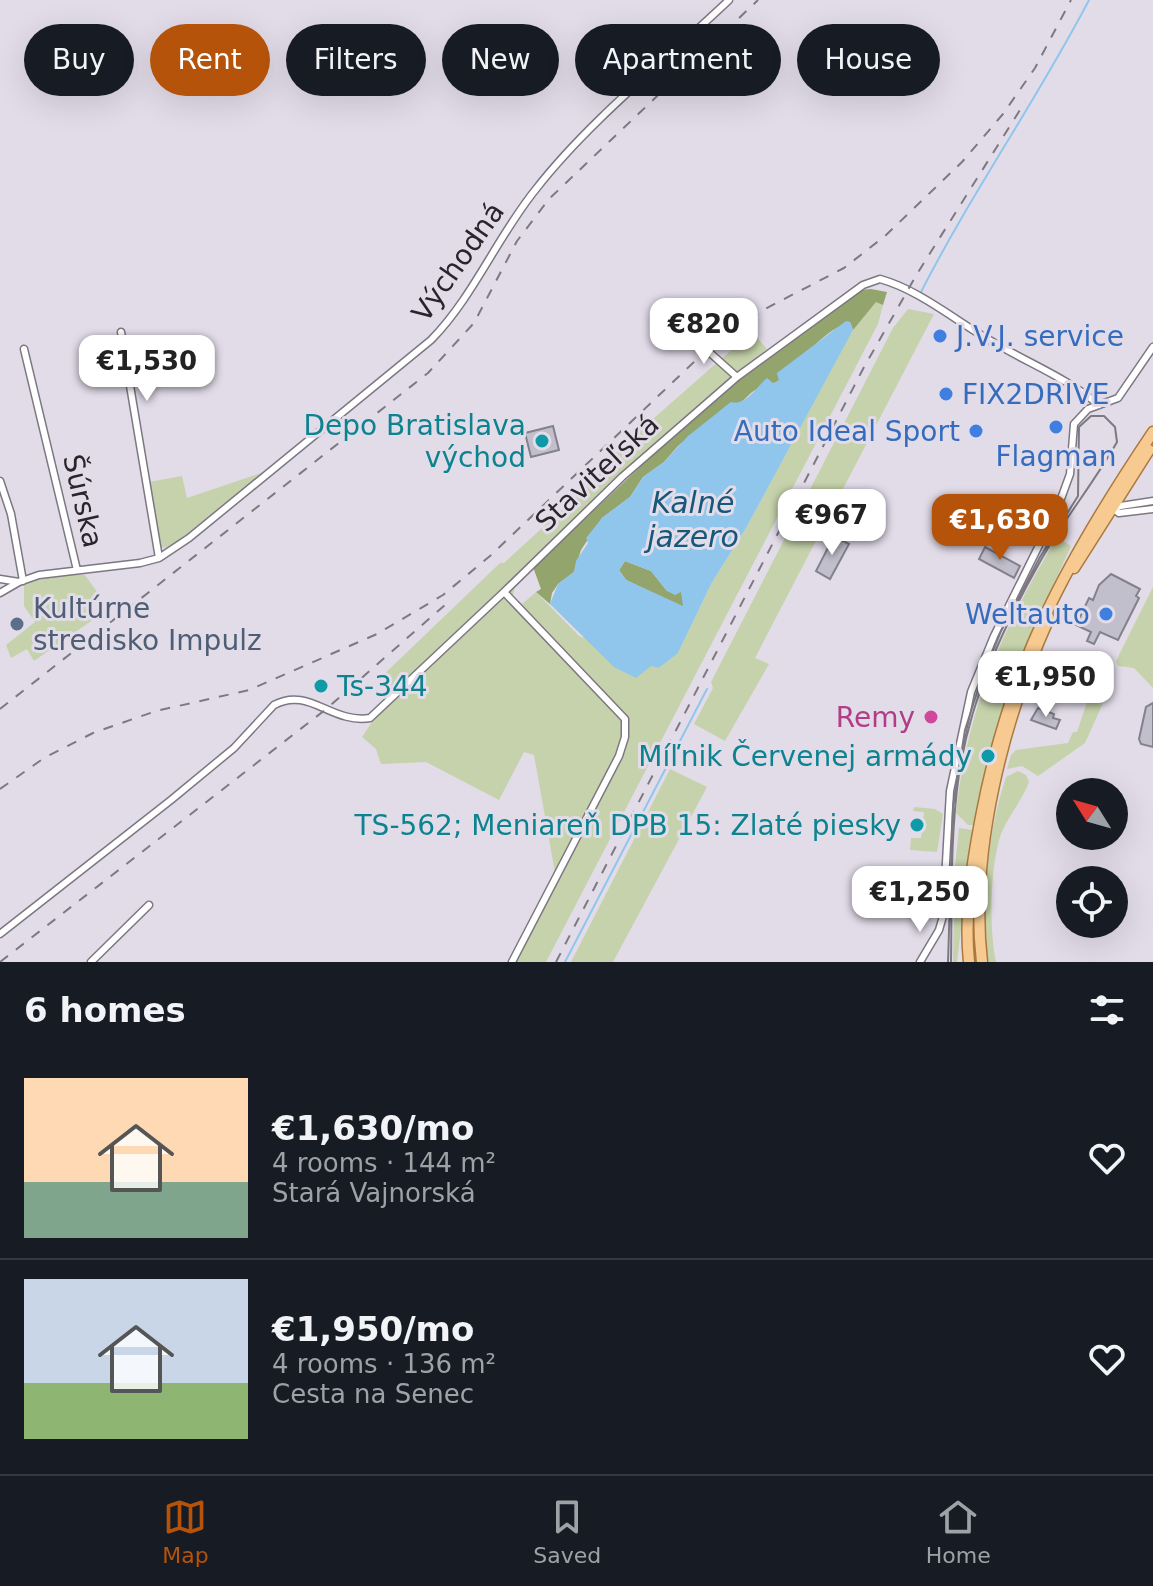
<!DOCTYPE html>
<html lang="en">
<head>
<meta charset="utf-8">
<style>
  body { margin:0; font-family:"DejaVu Sans",sans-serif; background:#242831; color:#f1f3f6; height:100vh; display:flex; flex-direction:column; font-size:30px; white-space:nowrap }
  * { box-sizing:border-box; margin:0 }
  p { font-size:26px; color:#9ea1a6 }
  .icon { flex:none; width:44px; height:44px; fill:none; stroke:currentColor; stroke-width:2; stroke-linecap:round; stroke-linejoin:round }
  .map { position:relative; height:962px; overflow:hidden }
  .side { display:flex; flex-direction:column; background:#171b24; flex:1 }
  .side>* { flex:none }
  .hud { position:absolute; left:24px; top:24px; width:1106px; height:72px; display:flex; gap:16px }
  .needle { width:52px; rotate:307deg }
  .controls { position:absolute; left:1056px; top:778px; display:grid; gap:16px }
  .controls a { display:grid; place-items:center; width:72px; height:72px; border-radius:50%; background:#171b24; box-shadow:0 8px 32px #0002; font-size:40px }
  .price { position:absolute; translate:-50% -68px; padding:0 18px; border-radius:16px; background:#fff; color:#222; font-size:26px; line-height:52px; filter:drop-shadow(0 2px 4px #0008) }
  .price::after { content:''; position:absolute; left:50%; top:48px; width:24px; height:18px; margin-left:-12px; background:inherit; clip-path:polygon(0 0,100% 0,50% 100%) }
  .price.current { background:#b45309; color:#fff }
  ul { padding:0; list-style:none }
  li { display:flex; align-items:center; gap:24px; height:200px; padding:0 24px }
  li+li { border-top:2px solid #363941 }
  li span { display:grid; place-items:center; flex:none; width:224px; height:160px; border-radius:0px; color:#555 }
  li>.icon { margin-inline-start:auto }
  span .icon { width:96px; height:96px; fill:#fffc; stroke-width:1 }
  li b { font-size:34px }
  h2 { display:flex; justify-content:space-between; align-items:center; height:96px; padding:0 24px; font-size:34px }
  .tag { padding:0 28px; border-radius:36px; background:#171b24; box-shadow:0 8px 32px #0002; font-size:28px; line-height:72px }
  .tag.current { background:#b45309; color:#fff }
  .tabs { display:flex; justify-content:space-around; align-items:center; height:112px; border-top:2px solid #363941; background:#171b24; font-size:22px; color:#9ea1a6 }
  .tabs a { display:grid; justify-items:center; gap:4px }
  .tabs .current { color:#b45309 }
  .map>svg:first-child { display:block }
  .green { fill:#c5d2ab }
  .forest { fill:#93a46d }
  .water { fill:#90c6eb; fill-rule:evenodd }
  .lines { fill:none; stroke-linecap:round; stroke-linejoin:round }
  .stream { stroke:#90c6eb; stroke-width:2 }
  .building { fill:#c1bfcc; stroke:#83818d; stroke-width:2 }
  .street-casing { stroke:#7c7782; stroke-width:9 }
  .primary-casing { stroke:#aa793d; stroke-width:13 }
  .street { stroke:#fff; stroke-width:6 }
  .primary { stroke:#f6ca91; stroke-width:10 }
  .tram { stroke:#7d7981; stroke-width:2 }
  .rail { stroke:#7d7981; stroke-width:2; stroke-dasharray:10 10; stroke-linecap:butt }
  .shop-dot { fill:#3f7fe0; stroke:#e2dce9; stroke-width:3 }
  .culture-dot { fill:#0f9aa8; stroke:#e2dce9; stroke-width:3 }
  .service-dot { fill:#5c6f8a; stroke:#e2dce9; stroke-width:3 }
  .hotel-dot { fill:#d1479c; stroke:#e2dce9; stroke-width:3 }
  .labels { text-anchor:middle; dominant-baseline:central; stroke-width:6; stroke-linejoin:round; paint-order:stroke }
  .street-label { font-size:28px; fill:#28262a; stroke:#e2dce9 }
  .shop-label { font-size:28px; fill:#366cbe; stroke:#e2dce9; text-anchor:start }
  .culture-label { font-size:28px; fill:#0d838f; stroke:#e2dce9; text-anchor:end }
  .service-label { font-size:28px; fill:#4e5e75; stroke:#e2dce9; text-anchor:start }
  .hotel-label { font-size:28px; fill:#b23c85; stroke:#e2dce9; text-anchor:end }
  .water-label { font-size:30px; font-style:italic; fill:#17577b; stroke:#e2dce9 }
</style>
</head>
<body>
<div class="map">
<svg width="1153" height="962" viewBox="0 0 1153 962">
  <rect width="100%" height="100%" fill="#e2dce9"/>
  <!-- green -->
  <path class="green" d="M876,301l7,4 -5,19 -332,638h-30l41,-78 -23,-129 -10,-3 -25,48 -73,-38 -45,2 -5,-15 -14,-12 12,-18 20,-19 -16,-20 122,-117h4l88,-81 29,-35 131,-115 15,17 -145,125 -107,110 -2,12 9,8 14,-12 43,44 80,32 19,-15 33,-69 35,-56 110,-204z
    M908,309l26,5 -179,344 14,6 -44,77 -31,-17 19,-36 -2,-6 182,-354z
    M267,471l-96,75 -8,2 -4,-3 -10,-63 33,-6 5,22z
    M1057,537l14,9 -54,119 -21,68 -21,92h-7l-12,-12c12,-108 46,-183 101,-276z
    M58,575h27l15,21 -15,12 9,11 -60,42 -7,-12 -16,9 -5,-13 29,-23 -11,-16v-22z
    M1153,587v101l-19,-20 -16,-2 -2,-5z
    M1075,689l28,14 -18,40 -47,33 -16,-10 -15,3 4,-14 5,-5 52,-7 5,-11h4l11,-33 -15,-8z
    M670,769l37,18 -94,175h-42z
    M1018,771l8,4 3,7c-7,19 -22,35 -29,55 -10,32 -11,93 -4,125h-8c-7,-61 -1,-127 18,-185z
    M914,807l21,2 8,5 -6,38 -27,-2 1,-12h10l3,-26 -11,-1z
    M959,828l14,2 -16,132h-4l2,-95z"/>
  <!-- forest -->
  <path class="forest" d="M871,289l16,3 -4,13 -7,-3 -23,28 -3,-8c-36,13 -43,39 -70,58 -9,6 -21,6 -29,13 -7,6 -9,12 -21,10l-52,43 -14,16 -21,15 -13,20 -28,21 -21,32 -7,22 -16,12 -6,9 -2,11 -14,-12 5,-3 -8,-22 165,-154 42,-35 120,-88z
    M625,561l26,10 16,20 14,1 3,5 -1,10 -57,-27 -7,-10z"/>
  <!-- water -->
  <path class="water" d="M846,321l4,1 3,8 -107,198 -35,56 -33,69 -19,15 -8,-2 -15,12 -22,-11 -64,-63 8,-20 16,-12 2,-11 12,-18 -2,-5 16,-20 28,-21 13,-20 21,-15 24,-26 43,-34c15,4 25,-15 36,-24l6,5 6,-2 -2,-8zM625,561l26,10 16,20 8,4 6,-3 2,14 -57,-26 -7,-10z"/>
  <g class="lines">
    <!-- stream -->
    <path class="stream" d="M921,292c51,-100 116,-192 168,-292
      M565,962l142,-273"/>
  </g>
  <!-- building -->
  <path class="building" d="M553,426l6,24 -28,7 -6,-24z
    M1005,511l35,19 -6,11 -35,-19z
    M834,536l15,8 -19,35 -14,-8z
    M985,547l35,19 -6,12 -35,-19z
    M1111,574l29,15 -4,7 3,2 -21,42 -18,-8 -6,12 -7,-3 4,-9 -15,-7 13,-27 4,2 6,-15z
    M1153,703v44l-12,-3 -2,-5 7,-32z
    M1038,708l16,6 -1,4 7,2 -4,9 -25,-9z"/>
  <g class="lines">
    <defs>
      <path id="street" d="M121,332l38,226
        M690,335l47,42
        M24,349l53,221
        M0,481l11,33 12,67
        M1114,507l39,-6
        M1112,508l7,5 34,-4
        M0,579l19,3 20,-7 101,-12 19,-5 30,-20 242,-198c43,-44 66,-103 105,-151 53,-68 130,-129 193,-189
        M0,593l19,-11
        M0,934l171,-134 63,-52 40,-43c35,-19 57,19 96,13l134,-126
        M91,962l58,-57
        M512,962l107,-206 6,-19v-18l-121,-127 118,-115 115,-100 126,-92 17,-6c40,11 77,43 113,63 35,21 74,36 106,63
        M920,962l19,-32 4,-14 7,-125 21,-99 23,-56 64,-129 12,-33 4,-50 14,-15 30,-11 35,-51"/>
      <path id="primary" d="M1074,568l75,-118
        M969,962c-5,-48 3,-98 12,-145 29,-154 86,-257 172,-385
        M982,962c-13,-110 22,-244 67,-344"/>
    </defs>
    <!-- street casing -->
    <use href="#street" class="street-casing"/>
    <!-- primary casing -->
    <use href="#primary" class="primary-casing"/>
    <!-- street -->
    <use href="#street" class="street"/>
    <!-- primary -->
    <use href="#primary" class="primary"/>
    <!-- tram -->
    <path class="tram" d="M948,962l5,-156 12,-76 15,-47 21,-52 39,-74 38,-61 1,-69 12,-11h13l11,11 2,15c-23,41 -53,77 -76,118 -38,67 -70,137 -82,214 -9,62 -7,126 -8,188"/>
    <!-- rail -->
    <path class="rail" d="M0,709l428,-336 46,-50 43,-82 32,-42 209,-199
      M0,789l44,-31 49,-25 63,-22 93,-21 128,-56 66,-39 47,-39 205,-195 66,-50 83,-43 41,-32 77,-74 41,-48 32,-46 36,-68
      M0,962l325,-252 121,-106
      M556,962l307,-593 54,-95 108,-172"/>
  </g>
  <!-- markers -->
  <g class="shop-dot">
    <circle cx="940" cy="336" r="8"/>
    <circle cx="946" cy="394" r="8"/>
    <circle cx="1056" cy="427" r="8"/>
    <circle cx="976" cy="431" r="8"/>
    <circle cx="1106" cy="614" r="8"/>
  </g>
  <g class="culture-dot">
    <circle cx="542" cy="441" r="8"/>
    <circle cx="321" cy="686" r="8"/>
    <circle cx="988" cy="756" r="8"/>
    <circle cx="917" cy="825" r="8"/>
  </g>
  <circle class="service-dot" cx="17" cy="624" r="8"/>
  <circle class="hotel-dot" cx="931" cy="717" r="8"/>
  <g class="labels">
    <!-- street labels -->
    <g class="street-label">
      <text transform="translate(458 262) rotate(-55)">Východná</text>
      <text transform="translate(597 473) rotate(-43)">Staviteľská</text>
      <text transform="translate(83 501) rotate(77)">Šúrska</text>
    </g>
    <!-- shop labels -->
    <g class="shop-label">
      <text x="956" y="336">J.V.J. service</text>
      <text x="962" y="394">FIX2DRIVE</text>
      <text x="960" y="431" text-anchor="end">Auto Ideal Sport</text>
      <text x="1056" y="456" text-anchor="middle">Flagman</text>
      <text x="1090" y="614" text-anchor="end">Weltauto</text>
    </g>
    <!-- culture labels -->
    <g class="culture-label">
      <text x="526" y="425">Depo Bratislava<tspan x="526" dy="32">východ</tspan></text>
      <text x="337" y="686" text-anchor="start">Ts-344</text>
      <text x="972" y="756">Míľnik Červenej armády</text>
      <text x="901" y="825">TS-562; Meniareň DPB 15: Zlaté piesky</text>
    </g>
    <!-- service labels -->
    <g class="service-label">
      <text x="33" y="608">Kultúrne<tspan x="33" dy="32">stredisko Impulz</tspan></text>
    </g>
    <!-- hotel labels -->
    <g class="hotel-label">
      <text x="915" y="717">Remy</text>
    </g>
    <!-- water labels -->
    <g class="water-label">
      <text x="693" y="502">Kalné<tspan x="693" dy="34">jazero</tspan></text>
    </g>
  </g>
</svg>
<div class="controls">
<a><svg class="needle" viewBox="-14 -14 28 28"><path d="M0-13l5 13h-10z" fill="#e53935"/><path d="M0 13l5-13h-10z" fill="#9ea1a6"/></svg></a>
<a><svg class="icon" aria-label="locate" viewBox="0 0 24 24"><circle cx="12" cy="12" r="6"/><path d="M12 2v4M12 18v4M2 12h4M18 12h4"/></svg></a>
</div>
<b class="price" style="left:704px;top:366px">€820</b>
<b class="price" style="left:147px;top:403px">€1,530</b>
<b class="price" style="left:832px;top:557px">€967</b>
<b class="price current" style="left:1000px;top:562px">€1,630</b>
<b class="price" style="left:1046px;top:719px">€1,950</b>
<b class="price" style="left:920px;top:934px">€1,250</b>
<div class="hud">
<a class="tag">Buy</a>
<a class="tag current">Rent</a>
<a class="tag">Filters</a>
<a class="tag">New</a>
<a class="tag">Apartment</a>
<a class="tag">House</a>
</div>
</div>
<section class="side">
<h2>6 homes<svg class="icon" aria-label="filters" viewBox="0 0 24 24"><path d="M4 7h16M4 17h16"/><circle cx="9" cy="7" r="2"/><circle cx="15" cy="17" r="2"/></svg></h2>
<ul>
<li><span style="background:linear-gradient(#ffd9b3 65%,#7fa58c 0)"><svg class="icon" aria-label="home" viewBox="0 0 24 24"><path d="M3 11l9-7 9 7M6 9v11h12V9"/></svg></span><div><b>€1,630/mo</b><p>4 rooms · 144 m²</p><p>Stará Vajnorská</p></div><svg class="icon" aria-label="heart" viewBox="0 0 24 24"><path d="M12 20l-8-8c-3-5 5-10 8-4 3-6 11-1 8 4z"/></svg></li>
<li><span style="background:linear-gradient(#c9d6e8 65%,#8fb573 0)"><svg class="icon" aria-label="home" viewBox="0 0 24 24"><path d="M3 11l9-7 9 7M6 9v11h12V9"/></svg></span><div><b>€1,950/mo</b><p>4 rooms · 136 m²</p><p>Cesta na Senec</p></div><svg class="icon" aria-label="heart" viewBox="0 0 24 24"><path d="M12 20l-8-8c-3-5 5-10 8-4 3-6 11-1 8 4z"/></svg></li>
</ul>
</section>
<nav class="tabs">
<a class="current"><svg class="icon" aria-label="map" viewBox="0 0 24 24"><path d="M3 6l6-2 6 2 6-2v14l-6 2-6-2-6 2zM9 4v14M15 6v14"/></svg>Map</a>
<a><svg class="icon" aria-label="saved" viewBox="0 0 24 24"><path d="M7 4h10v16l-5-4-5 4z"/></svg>Saved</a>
<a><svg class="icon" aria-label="home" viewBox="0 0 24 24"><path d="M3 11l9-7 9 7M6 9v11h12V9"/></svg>Home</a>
</nav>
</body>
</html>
